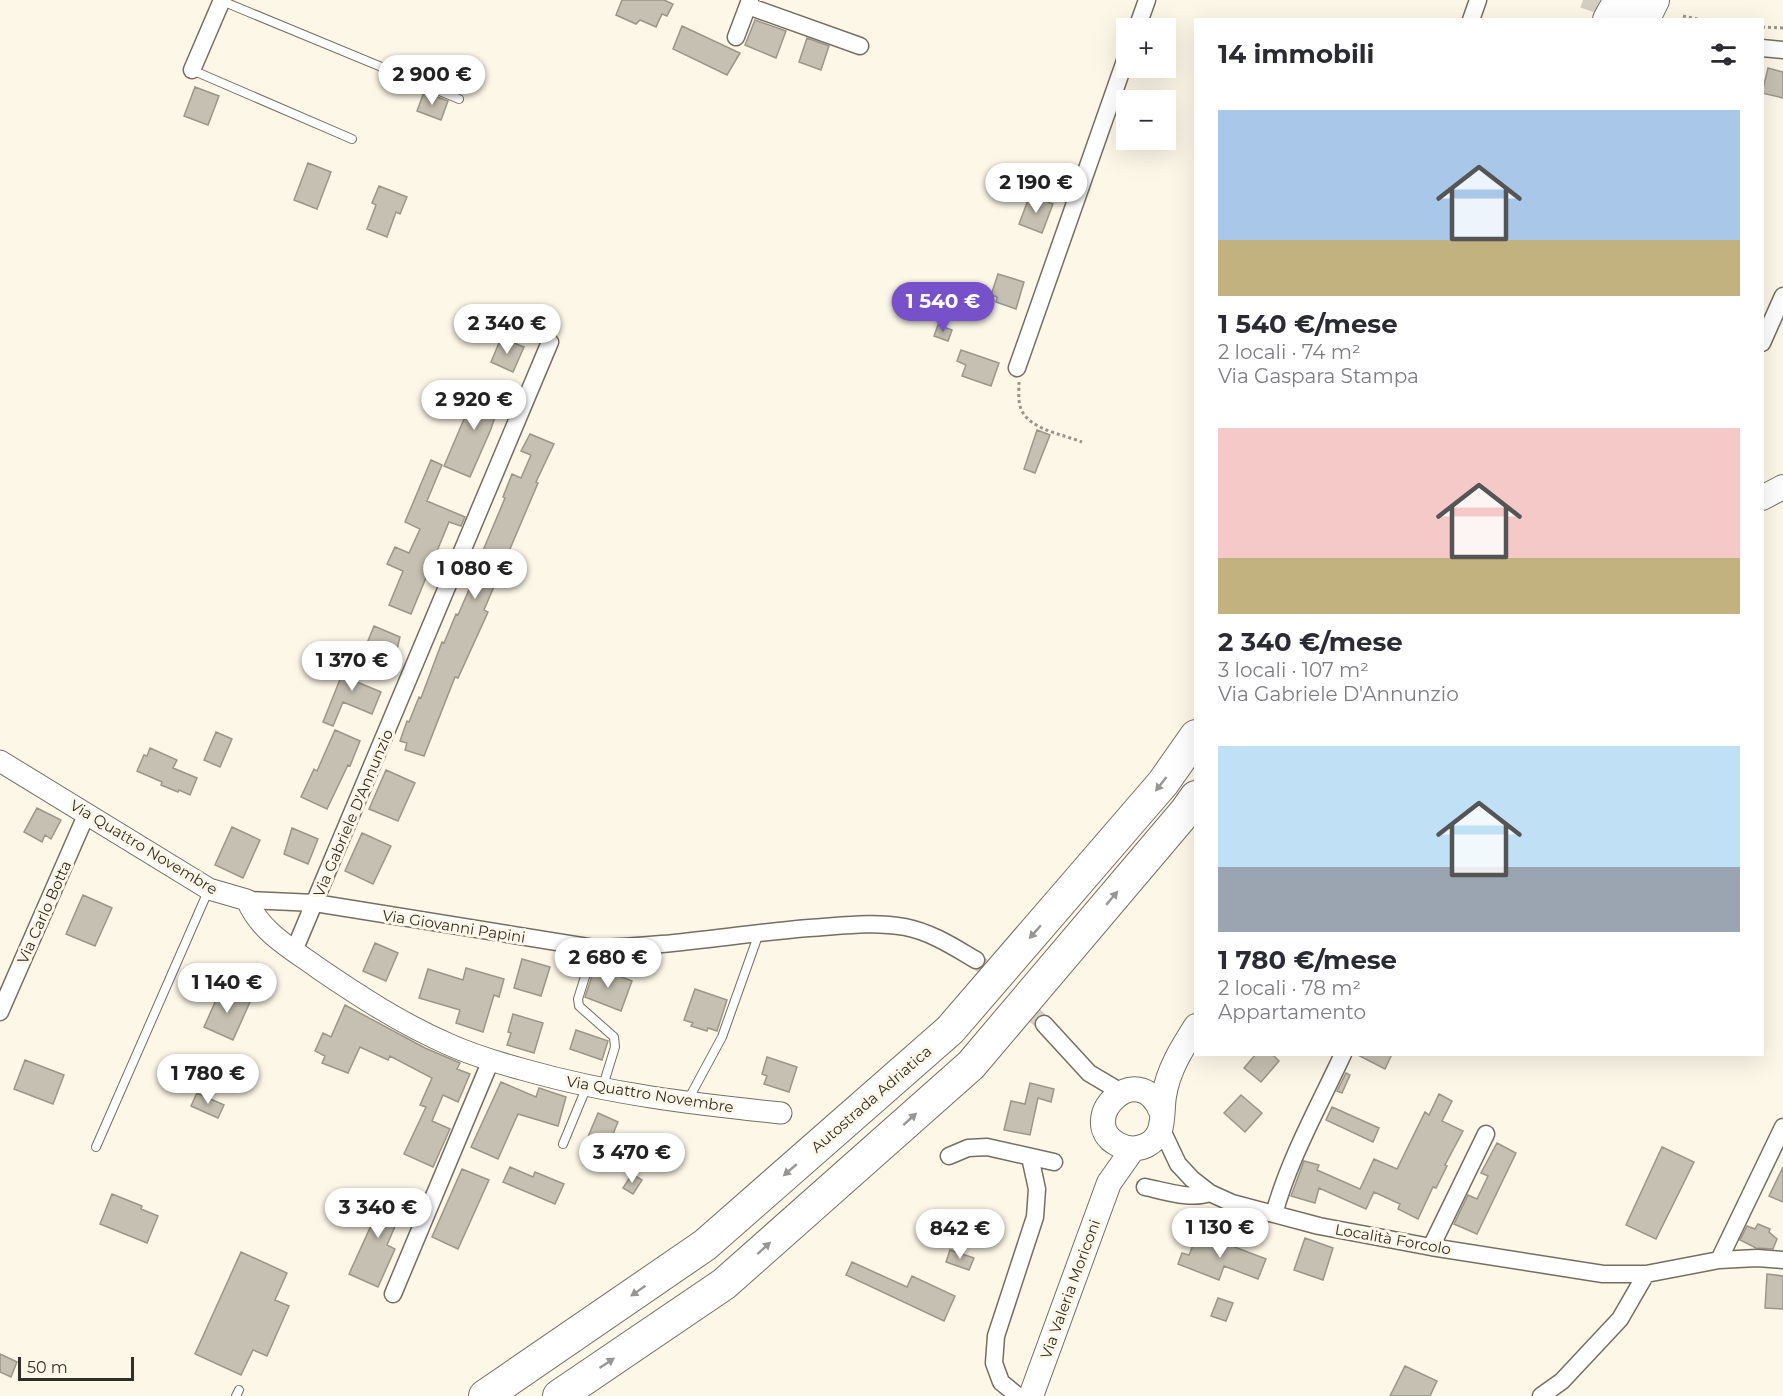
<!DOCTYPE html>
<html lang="it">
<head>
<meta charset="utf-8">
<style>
  body { margin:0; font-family:Montserrat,sans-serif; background:#f2f2f3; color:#2b2b33; height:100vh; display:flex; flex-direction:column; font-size:22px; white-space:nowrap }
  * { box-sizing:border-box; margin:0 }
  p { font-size:20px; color:#7c7c81 }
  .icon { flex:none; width:33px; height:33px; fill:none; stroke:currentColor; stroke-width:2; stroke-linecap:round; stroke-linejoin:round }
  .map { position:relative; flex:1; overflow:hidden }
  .panel { position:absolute; left:1194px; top:18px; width:570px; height:1038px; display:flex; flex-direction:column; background:#fff; border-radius:0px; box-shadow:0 6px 24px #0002 }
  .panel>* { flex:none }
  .controls { position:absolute; left:1116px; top:18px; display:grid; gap:12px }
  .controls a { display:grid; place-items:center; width:60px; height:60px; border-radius:0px; background:#fff; box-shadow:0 6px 24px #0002; font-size:30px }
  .scale { position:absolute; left:18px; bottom:15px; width:116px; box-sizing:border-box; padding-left:6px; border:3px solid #302e28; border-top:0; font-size:16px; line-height:21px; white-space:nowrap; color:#302e28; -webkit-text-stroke:4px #fdf7e8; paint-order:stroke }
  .price { position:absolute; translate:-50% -51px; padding:0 14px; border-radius:21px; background:#fff; color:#222; font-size:20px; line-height:39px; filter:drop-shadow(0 2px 3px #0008) }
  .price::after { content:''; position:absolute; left:50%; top:36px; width:18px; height:14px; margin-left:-9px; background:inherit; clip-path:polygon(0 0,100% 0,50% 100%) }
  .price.on { background:#7651ca; color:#fff }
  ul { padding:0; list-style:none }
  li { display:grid; align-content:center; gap:12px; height:318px; padding:0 24px }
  li span { display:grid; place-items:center; height:186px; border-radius:0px; color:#555 }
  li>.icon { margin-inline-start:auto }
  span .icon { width:108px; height:108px; fill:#fffc; stroke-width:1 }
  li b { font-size:26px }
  h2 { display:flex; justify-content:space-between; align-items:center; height:72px; padding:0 24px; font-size:26px }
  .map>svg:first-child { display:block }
  .building { fill:#c5c0b1; stroke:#9b9688; stroke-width:1.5 }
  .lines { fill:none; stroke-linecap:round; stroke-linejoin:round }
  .minor-tunnel { stroke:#d4cfc2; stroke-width:16; stroke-dasharray:16 8; stroke-linecap:butt }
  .service-casing { stroke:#746f62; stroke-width:10 }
  .minor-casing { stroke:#746f62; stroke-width:19 }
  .tertiary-casing { stroke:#746f62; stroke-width:23 }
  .secondary-casing { stroke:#746f62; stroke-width:26 }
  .motorway-casing { stroke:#746f62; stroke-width:34 }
  .path { stroke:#98948a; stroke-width:3; stroke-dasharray:3 3; stroke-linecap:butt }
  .service { stroke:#fff; stroke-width:8 }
  .minor { stroke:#fff; stroke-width:16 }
  .tertiary { stroke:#fff; stroke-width:21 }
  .secondary { stroke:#fff; stroke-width:24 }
  .motorway { stroke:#fff; stroke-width:32 }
  .oneway { fill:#989694 }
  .labels { text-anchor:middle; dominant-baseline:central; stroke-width:6; stroke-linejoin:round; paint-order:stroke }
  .street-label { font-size:15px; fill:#302e28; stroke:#fdf7e8 }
</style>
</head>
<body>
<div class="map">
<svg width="1783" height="1396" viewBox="0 0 1783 1396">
  <rect width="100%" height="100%" fill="#fdf7e8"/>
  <!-- building -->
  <path class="building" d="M622,0h42l9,4 -6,12 -5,-2 -6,13 -16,-7 -4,4 -20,-9z
    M755,20l31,11 -10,27 -31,-13z
    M682,26l58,27 -13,22 -54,-26z
    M807,38l22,8 -8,24 -22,-8z
    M1768,68l15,4v26l-21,-5z
    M195,87l24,9 -11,29 -24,-9z
    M424,92l24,9 -7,19 -24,-9z
    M308,163l23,9 -14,37 -23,-9z
    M379,186l28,11 -7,17 -4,-2 -9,25 -20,-8 9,-24 -4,-2z
    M1030,195l23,9 -11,29 -23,-9z
    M998,274l26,8 -8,27 -20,-7 1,-5 -6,-2z
    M938,325l14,5 -4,11 -14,-5z
    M501,338l23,9 -11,25 -22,-10z
    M961,350l38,13 -8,23 -29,-10 4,-11 -9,-4z
    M473,385l29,11 -11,33 -21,48 -26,-11 23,-54 -3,-1z
    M1037,430l13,5 -15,38 -11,-4z
    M530,434l24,10 -18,38 2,1 -54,127 4,2 -30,66 -3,-1 -31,79 -19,-6 2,-7 -7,-2 7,-20 2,1 10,-25 2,1 21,-56 2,1 12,-29 2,1 13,-30 -2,-1 36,-86 -2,-1 9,-23 9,4 10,-23 -10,-4z
    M431,460l11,5 -15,36 38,16 -4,9 -12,-4 -38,92 -22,-9 14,-34 -16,-7 8,-17 14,6 11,-24 -15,-7z
    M374,626l26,11 -5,21 -3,-1 -3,7 -26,-11z
    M349,657l16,6 -8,19 24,10 -9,22 -29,-12 -10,24 -10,-4z
    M335,730l25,11 -10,25 -2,-1 -21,44 -26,-12 13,-28 3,2z
    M216,732l16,7 -12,28 -16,-7z
    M150,748l27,12 -4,8 24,10 -7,17 -11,-5 -1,2 -17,-7 1,-3 -25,-11 7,-16 3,1z
    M386,770l29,13 -17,38 -29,-12z
    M37,808l24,12 -10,19 -6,-4 -3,7 -18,-10z
    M232,827l28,13 -17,38 -28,-13z
    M292,828l26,11 -10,25 -24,-10z
    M362,833l29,13 -18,38 -28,-13z
    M83,895l29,13 -17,38 -29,-12z
    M375,943l23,10 -12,28 -23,-10z
    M522,959l28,8 -9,29 -27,-8z
    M595,967l37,14 -11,30 -36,-14z
    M466,968l38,11 -5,18 -5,-2 -11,37 -27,-9 4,-13 -41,-12 9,-29 35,11z
    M221,989l29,13 -17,38 -29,-13z
    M695,989l32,11 -10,31 -9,-3 -1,3 -16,-5 2,-3 -9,-3z
    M345,1005l80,43 35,15 -3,6 13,5 -12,28 -15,-7 -11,26 18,8 -17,38 -29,-13 22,-47 -6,-2 12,-27 -42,-22 -2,4 -28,-13 -12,26 -26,-10 3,-7 -10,-5 8,-18 8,4z
    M513,1014l30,9 -9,30 -27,-8 4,-12 -3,-1z
    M576,1030l32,11 -6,19 -32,-11z
    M1256,1054h16l7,7 -18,21 -17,-14z
    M1356,1054h36l-7,15z
    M767,1057l30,10 -8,25 -25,-8 3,-8 -5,-2z
    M25,1060l39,15 -11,29 -39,-15z
    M1346,1073l4,2 -8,18 -5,-2z
    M501,1082l35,15 3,-9 27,9 -8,29 -40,-12 -20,45 -27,-12z
    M1030,1083l24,6 -3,13 -13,-4 -8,37 -26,-5 7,-29 14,3z
    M197,1093l27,12 -6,13 -27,-12z
    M1439,1094l13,7 -10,20 21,10 -18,34 2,1 -11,22 -3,-1 -15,32 -20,-10 2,-5 -26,-12 -8,17 -47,-21 -4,15 -24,-7 13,-35 15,4 -2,5 43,19 14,-30 23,10 28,-57 4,3z
    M1241,1095l21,18 -17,19 -21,-19z
    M1332,1107l47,21 -6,14 -47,-22z
    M598,1113l20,9 -7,17 -2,-1 -4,9 -18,-8z
    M1497,1143l19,10 -39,81 -23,-10 14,-29 9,4 11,-23 -7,-3z
    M1662,1147l32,15 -38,77 -30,-14z
    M510,1167l23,10 2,-5 29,12 -9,20 -52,-22z
    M1783,1167v35l-14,-6z
    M462,1169l27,11 -31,69 -26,-12z
    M632,1174l10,6 -9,14 -10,-6z
    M380,1189l26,12 -19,44 8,4 -17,38 -29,-13 25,-55 -6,-3z
    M112,1194l30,12 -1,3 17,7 -11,27 -47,-19z
    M1758,1224l12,5 -1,3 8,7 -4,10 -17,-1 -16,-8 7,-14 8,3z
    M1198,1233l68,26 -8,20 -34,-13 -5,14 -41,-16 4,-11 7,2z
    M1305,1238l28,10 -10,32 -29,-10z
    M950,1250l24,8 -5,12 -23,-8z
    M241,1252l46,21 -12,27 14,6 -22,50 -14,-6 -12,25 -46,-21z
    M852,1262l55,25 5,-11 43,20 -11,25 -98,-46z
    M1767,1274l16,2v33l-18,-1z
    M1218,1298l15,5 -7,18 -15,-5z
    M0,1354l17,8 -6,15 -11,-5z
    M1405,1366l32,15 -7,15h-40z"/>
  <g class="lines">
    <!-- minor-tunnel -->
    <path class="minor-tunnel" d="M1583,0l37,13
      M976,960l68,64"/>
    <defs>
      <path id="service" d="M222,1l237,98
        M192,70l160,69
        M594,948l-16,51 1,7 35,31 1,10 -13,42
        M688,1100l34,-63 37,-104
        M563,1144l24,-58
        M96,1147l113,-258
        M236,1396l3,-6"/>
      <path id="minor" d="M748,6l112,40
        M1471,20l7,-20
        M1137,28l10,-28
        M736,37l14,-37
        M1762,48l21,2
        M192,70l30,-70
        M1762,343l21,-47
        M1017,368l109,-310
        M247,900l68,3 279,45c72,-1 143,-14 215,-20 32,-2 64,-7 96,-1 26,5 49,20 71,33
        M294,951l256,-609
        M0,1012l87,-199
        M1044,1024l45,49 32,19
        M1161,1128l17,36 14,15 18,14 22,10 87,23 112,21 172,27h43l73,-14 38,-2 26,2
        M949,1156l19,-8 19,-1 67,15
        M1145,1187c20,4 45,13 65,6
        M1274,1214c15,-55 45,-108 69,-160
        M1431,1247l55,-113
        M1719,1260l64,-133
        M393,1294l98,-234
        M1018,1396l-17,-14 -7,-19 2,-27 39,-119 2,-28 -7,-32
        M1541,1396l21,-15 58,-62 26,-45"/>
      <path id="tertiary" d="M0,761l209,128 38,11c13,32 45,49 71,68 41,28 84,56 130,76 24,11 51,19 77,26 84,24 169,34 256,43"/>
      <path id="secondary" d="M1762,498l21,-11
        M1161,1111c-23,-55 -86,9 -44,33 9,5 20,6 30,1 19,-10 14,-31 17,-49 4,-26 18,-48 32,-70
        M1031,1396l78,-213 24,-34"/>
      <path id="motorway" d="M1609,20l11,-20
        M1643,20l10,-20
        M485,1396l220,-151 245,-215 213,-247 33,-47
        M559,1396l165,-112 247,-219 215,-254 10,-14"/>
    </defs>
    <!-- service casing -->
    <use href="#service" class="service-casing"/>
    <!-- minor casing -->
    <use href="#minor" class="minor-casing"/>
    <!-- tertiary casing -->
    <use href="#tertiary" class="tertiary-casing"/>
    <!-- secondary casing -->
    <use href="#secondary" class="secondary-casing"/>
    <!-- motorway casing -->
    <use href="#motorway" class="motorway-casing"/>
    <!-- path -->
    <path class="path" d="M1683,16l19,4
      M1762,27l21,1
      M1019,382c0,7 -1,16 1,24 6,23 42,28 62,36"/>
    <!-- service -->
    <use href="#service" class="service"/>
    <!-- minor -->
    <use href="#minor" class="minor"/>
    <!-- tertiary -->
    <use href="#tertiary" class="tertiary"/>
    <!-- secondary -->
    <use href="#secondary" class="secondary"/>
    <!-- motorway -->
    <use href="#motorway" class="motorway"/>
  </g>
  <!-- one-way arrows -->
  <defs><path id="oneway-solid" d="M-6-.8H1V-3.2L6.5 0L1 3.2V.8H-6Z" transform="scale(1.5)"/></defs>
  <g class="oneway">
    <use href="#oneway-solid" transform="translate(1161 784) rotate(128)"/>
    <use href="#oneway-solid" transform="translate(1112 898) rotate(-50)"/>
    <use href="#oneway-solid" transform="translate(1035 932) rotate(131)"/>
    <use href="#oneway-solid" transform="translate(910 1119) rotate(-42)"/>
    <use href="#oneway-solid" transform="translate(790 1170) rotate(139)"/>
    <use href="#oneway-solid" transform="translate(764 1248) rotate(-42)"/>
    <use href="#oneway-solid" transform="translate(638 1291) rotate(145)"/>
    <use href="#oneway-solid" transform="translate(607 1363) rotate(-34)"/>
  </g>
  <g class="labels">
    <!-- street labels -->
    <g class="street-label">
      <text transform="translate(353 813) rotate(-67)">Via Gabriele D'Annunzio</text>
      <text transform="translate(144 847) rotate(31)">Via Quattro Novembre</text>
      <text transform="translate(44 912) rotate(-66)">Via Carlo Botta</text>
      <text transform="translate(454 926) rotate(9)">Via Giovanni Papini</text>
      <text transform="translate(650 1094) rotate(9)">Via Quattro Novembre</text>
      <text transform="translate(871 1099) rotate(-41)">Autostrada Adriatica</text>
      <text transform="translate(1393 1239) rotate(10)">Località Forcolo</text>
      <text transform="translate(1070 1289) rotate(-70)">Via Valeria Moriconi</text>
    </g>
  </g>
</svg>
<div class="controls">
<a>+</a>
<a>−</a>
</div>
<div class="scale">50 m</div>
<b class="price" style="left:432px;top:106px">2 900 €</b>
<b class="price" style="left:1036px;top:214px">2 190 €</b>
<b class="price on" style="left:943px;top:333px">1 540 €</b>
<b class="price" style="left:507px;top:355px">2 340 €</b>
<b class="price" style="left:474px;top:431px">2 920 €</b>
<b class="price" style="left:475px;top:600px">1 080 €</b>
<b class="price" style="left:352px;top:692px">1 370 €</b>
<b class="price" style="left:608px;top:989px">2 680 €</b>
<b class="price" style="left:227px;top:1014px">1 140 €</b>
<b class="price" style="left:208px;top:1105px">1 780 €</b>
<b class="price" style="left:632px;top:1184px">3 470 €</b>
<b class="price" style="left:378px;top:1239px">3 340 €</b>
<b class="price" style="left:1220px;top:1259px">1 130 €</b>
<b class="price" style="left:960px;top:1260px">842 €</b>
<section class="panel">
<h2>14 immobili<svg class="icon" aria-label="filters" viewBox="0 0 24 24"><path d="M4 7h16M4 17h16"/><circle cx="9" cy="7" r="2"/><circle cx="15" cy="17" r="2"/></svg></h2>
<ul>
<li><span style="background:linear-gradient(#a9c7e8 70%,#c2b280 0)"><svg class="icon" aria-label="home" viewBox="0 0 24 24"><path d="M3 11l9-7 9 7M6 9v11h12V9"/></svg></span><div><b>1 540 €/mese</b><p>2 locali · 74 m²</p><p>Via Gaspara Stampa</p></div></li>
<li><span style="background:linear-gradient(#f6c9c9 70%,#c2b280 0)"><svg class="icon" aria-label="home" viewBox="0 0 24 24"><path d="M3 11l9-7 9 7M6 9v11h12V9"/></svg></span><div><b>2 340 €/mese</b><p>3 locali · 107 m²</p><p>Via Gabriele D'Annunzio</p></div></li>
<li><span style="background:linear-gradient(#bfe0f5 65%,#9aa5b1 0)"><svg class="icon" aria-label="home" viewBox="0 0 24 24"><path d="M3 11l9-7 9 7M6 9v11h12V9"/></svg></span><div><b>1 780 €/mese</b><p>2 locali · 78 m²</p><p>Appartamento</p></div></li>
</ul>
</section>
</div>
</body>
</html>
